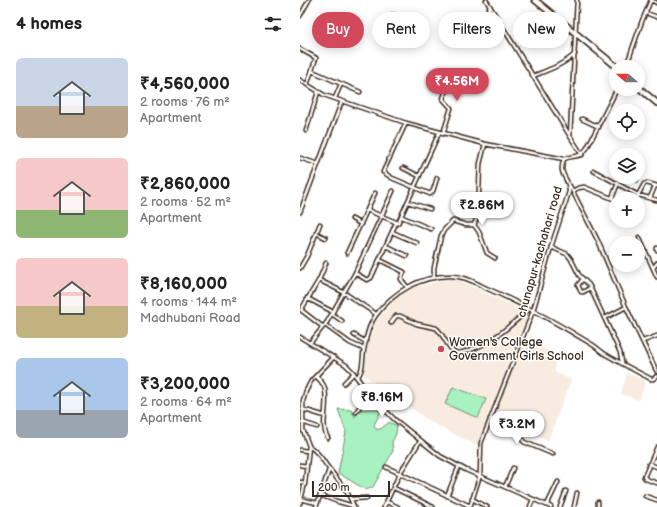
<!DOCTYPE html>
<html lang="en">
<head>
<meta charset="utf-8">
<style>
  body { margin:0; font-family:"Balsamiq Sans",sans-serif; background:#f2f2f2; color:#222; height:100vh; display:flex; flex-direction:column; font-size:15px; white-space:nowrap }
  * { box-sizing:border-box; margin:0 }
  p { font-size:13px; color:#767676 }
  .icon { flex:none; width:22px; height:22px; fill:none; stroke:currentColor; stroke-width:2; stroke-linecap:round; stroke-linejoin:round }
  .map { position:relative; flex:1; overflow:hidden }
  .sheet { display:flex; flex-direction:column; background:#fff; width:300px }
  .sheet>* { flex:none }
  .hud { position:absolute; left:12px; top:12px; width:285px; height:36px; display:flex; gap:8px }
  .needle { width:26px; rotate:290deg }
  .controls { position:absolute; left:309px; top:60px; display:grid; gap:8px }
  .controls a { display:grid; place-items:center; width:36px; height:36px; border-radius:50%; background:#fff; box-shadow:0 2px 10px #0003; font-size:20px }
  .scale { position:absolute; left:12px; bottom:10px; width:78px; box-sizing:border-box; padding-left:4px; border:2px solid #3b2a1e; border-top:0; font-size:11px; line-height:14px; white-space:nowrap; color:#3b2a1e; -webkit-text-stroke:3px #fff; paint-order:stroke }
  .price { position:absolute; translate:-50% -34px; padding:0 9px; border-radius:14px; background:#fff; color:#222; font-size:13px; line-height:26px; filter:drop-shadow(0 1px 2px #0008) }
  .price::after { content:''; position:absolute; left:50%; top:24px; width:12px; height:9px; margin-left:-6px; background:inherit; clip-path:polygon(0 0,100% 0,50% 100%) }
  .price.current { background:#d1495b; color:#fff }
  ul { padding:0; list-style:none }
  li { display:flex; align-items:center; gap:12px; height:100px; padding:0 16px }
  li span { display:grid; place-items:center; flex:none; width:112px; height:80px; border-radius:6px; color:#555 }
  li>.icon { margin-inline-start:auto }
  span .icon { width:48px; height:48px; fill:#fffc; stroke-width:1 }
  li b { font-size:17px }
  h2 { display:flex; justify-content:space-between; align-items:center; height:48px; padding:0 16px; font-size:17px }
  .chip { padding:0 14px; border-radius:18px; background:#fff; box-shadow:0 2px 10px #0003; font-size:14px; line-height:36px }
  .chip.current { background:#d1495b; color:#fff }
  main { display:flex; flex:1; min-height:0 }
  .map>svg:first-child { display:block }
  .built { fill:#f8ece0 }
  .green { fill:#a8f1c0; stroke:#728e6f }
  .water { fill:#85d6e1; stroke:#679193 }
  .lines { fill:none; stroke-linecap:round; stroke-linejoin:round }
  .minor-casing { stroke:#3b2a1e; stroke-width:5.5 }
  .trunk-casing { stroke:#3b2a1e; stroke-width:8 }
  .minor { stroke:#fff; stroke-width:2.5 }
  .trunk { stroke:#fff; stroke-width:4.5 }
  .poi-dot { fill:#d1495b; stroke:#fff; stroke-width:1.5 }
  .labels { text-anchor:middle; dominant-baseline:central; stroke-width:3; stroke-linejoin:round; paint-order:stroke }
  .street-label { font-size:12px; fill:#3b2a1e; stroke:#fff }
  .poi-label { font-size:12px; fill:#3b2a1e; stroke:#fff; text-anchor:start }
</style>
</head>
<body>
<main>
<section class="sheet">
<h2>4 homes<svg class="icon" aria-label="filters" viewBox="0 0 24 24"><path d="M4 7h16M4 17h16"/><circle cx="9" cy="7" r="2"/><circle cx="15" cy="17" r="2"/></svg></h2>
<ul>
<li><span style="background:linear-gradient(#c9d6e8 60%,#b9a48a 0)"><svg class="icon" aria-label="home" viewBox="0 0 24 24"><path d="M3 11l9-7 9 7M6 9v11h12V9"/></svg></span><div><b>₹4,560,000</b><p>2 rooms · 76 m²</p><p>Apartment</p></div></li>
<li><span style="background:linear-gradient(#f6c9c9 65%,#8fb573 0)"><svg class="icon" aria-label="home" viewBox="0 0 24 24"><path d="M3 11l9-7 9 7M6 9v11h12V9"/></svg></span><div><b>₹2,860,000</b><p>2 rooms · 52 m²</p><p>Apartment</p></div></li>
<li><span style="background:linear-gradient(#f6c9c9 60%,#c2b280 0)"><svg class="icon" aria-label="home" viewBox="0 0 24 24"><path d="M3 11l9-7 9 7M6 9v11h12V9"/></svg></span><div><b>₹8,160,000</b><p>4 rooms · 144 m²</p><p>Madhubani Road</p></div></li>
<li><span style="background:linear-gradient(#a9c7e8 65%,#9aa5b1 0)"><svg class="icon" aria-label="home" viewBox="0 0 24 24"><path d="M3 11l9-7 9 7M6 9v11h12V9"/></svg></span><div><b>₹3,200,000</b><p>2 rooms · 64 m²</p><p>Apartment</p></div></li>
</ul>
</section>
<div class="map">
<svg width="357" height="507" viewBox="0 0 357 507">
  <rect width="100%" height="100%" fill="#fff"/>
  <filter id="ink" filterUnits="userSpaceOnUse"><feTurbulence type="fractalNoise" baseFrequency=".025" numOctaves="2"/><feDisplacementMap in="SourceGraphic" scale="8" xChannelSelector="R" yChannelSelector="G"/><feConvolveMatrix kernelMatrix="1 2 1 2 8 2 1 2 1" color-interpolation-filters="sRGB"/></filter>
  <g filter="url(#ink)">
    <!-- built -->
    <path class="built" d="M154,278l75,35 -52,133 -48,-25 -68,-48 12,-48 29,-35z
      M224,343l31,10v19l16,8 -23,61 -26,-11 1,-2 -4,-2 -2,5 -23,-14 3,-10z
      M327,373l19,8 -7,19 -18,-6z"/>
    <!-- green -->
    <path class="green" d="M153,387l33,12 -8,19 -33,-14z
      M38,409l13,1 4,7 5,-7 13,-1 8,2 -7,14 3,5 5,-2 7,-6 8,4 -1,8 -4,8 1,9 -20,36 -7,3 -28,-17 8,-41z"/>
    <!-- water -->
    <path class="water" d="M91,12l14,3 4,3 -3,9 -4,3c-9,-5 -11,-8 -11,-18z
      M338,160l7,3 -7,20 -13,-6h13z"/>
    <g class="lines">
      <defs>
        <path id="minor" d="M186,0l84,136 12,19
          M351,0l6,3
          M346,13l11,4
          M0,16l9,-16
          M161,41l7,2 5,-1 17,-36
          M0,49l16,9 -9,27
          M326,67l16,-46 9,-21
          M143,70l-1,9 5,7 -4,13 8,9 -8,26
          M12,71l48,21
          M233,76c15,-6 30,-11 42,-22
          M0,80l24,15 82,28 79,21 79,15
          M35,98l6,-14
          M282,119l17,8
          M106,123l-23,49 9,6 38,16 3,-3 4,-13
          M6,131l12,-39
          M270,136l7,-136
          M0,158l18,6
          M103,168l16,8
          M294,171l44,24 19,5
          M270,186l28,55 28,66 31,65
          M273,191l5,-3 6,-1 32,13
          M312,198l6,-15
          M350,198l5,-12
          M336,199l8,-15 3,-1 10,3
          M108,202l22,7
          M67,210l31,13 41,-90
          M0,212l42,-111
          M102,217l29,12
          M52,219l9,5
          M174,225l5,7 8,21 8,5
          M92,232l25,11
          M16,233l10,5
          M339,237l18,40
          M86,246l21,10
          M251,247l16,7 4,5 8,16 10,10 31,67 2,10
          M357,248v2
          M47,253l28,-60
          M80,260l24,12 -3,7 6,8
          M0,268l7,-12 13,-32
          M353,268l4,-5
          M55,273l12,7 4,-2 25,-55
          M134,278v-10l7,-32 3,-6 9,-9 13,4h8l4,-10 2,-51 5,-20
          M283,279l-5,6 3,7h2l7,-4
          M19,280l24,12 33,22
          M7,298l26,14
          M32,314l10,7
          M305,318l21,-11
          M91,323l5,-7h4l17,8 19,4c7,5 12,21 19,24 5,3 10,-1 15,-2 23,-8 41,-25 59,-41
          M25,325l25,18 14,6
          M23,327l-22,-17 18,-30 7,-17
          M54,335l12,7
          M0,337l46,28 6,6 17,23 25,25 46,37 26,14 85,37
          M343,341l14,-5
          M10,343l17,-21 28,-49 38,-82
          M16,376c3,3 6,6 8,10 6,15 -5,40 4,52
          M57,378c7,-9 5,-18 7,-29 2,-12 5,-25 12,-34 17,-23 45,-39 73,-39 13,-1 25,6 37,12 37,16 73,36 107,57 5,3 8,7 12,9 15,9 31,17 46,25h2l4,-3
          M44,383l10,-10
          M2,409l23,7
          M56,412l13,-18
          M190,419l26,12 8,11 29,12
          M2,422l15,5
          M9,446c13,9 12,13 21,24 10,13 18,20 24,37
          M357,447l-13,30 2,2 11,4
          M0,450l8,1
          M349,464l8,3
          M0,465l7,1
          M86,467l84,39
          M0,482l5,1
          M205,487l8,-19
          M94,488l39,19
          M20,495l16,6 17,5
          M147,496l12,-30
          M345,496l12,4
          M0,499l17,4
          M51,499l16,-1
          M172,499l15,8
          M87,502l11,5
          M0,503l5,-20 4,-37 -6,-16v-29l3,-10 5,-10 23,-24
          M247,505l11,-23
          M16,507l13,-37
          M84,507l16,-34 20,-32
          M170,507l10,-32 1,-32 52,-132 18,-64 18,-55c1,-16 -12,-15 -5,-33 11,-5 15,1 23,-11l30,-59
          M230,507l3,-8
          M260,507l6,-16
          M274,507l3,-14
          M298,507v-5"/>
        <path id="trunk" d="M235,0l82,67
          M338,87l19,16"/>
      </defs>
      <!-- minor casing -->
      <use href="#minor" class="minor-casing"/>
      <!-- trunk casing -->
      <use href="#trunk" class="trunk-casing"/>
      <!-- minor -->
      <use href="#minor" class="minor"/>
      <!-- trunk -->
      <use href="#trunk" class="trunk"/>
    </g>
  </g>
  <!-- markers -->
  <circle class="poi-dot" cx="141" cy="349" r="4"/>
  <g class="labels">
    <!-- street labels -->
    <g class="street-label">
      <text transform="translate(240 252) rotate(-74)">chunapur-kachahari road</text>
    </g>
    <!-- poi labels -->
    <g class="poi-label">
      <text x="149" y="342">Women's College<tspan x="149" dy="14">Government Girls School</tspan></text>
    </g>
  </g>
</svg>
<div class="controls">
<a><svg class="needle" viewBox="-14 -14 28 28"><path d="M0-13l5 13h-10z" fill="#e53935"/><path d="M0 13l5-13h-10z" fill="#767676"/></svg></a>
<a><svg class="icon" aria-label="locate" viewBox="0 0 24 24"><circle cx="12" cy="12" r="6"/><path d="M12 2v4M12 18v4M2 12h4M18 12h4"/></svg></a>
<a><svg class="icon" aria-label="layers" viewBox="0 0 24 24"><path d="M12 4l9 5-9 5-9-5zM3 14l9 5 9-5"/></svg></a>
<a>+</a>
<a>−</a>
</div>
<div class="scale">200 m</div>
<b class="price current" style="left:157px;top:102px">₹4.56M</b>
<b class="price" style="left:182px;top:226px">₹2.86M</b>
<b class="price" style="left:82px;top:418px">₹8.16M</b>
<b class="price" style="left:217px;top:445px">₹3.2M</b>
<div class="hud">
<a class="chip current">Buy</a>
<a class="chip">Rent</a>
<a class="chip">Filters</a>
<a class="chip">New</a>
</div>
</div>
</main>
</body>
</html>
